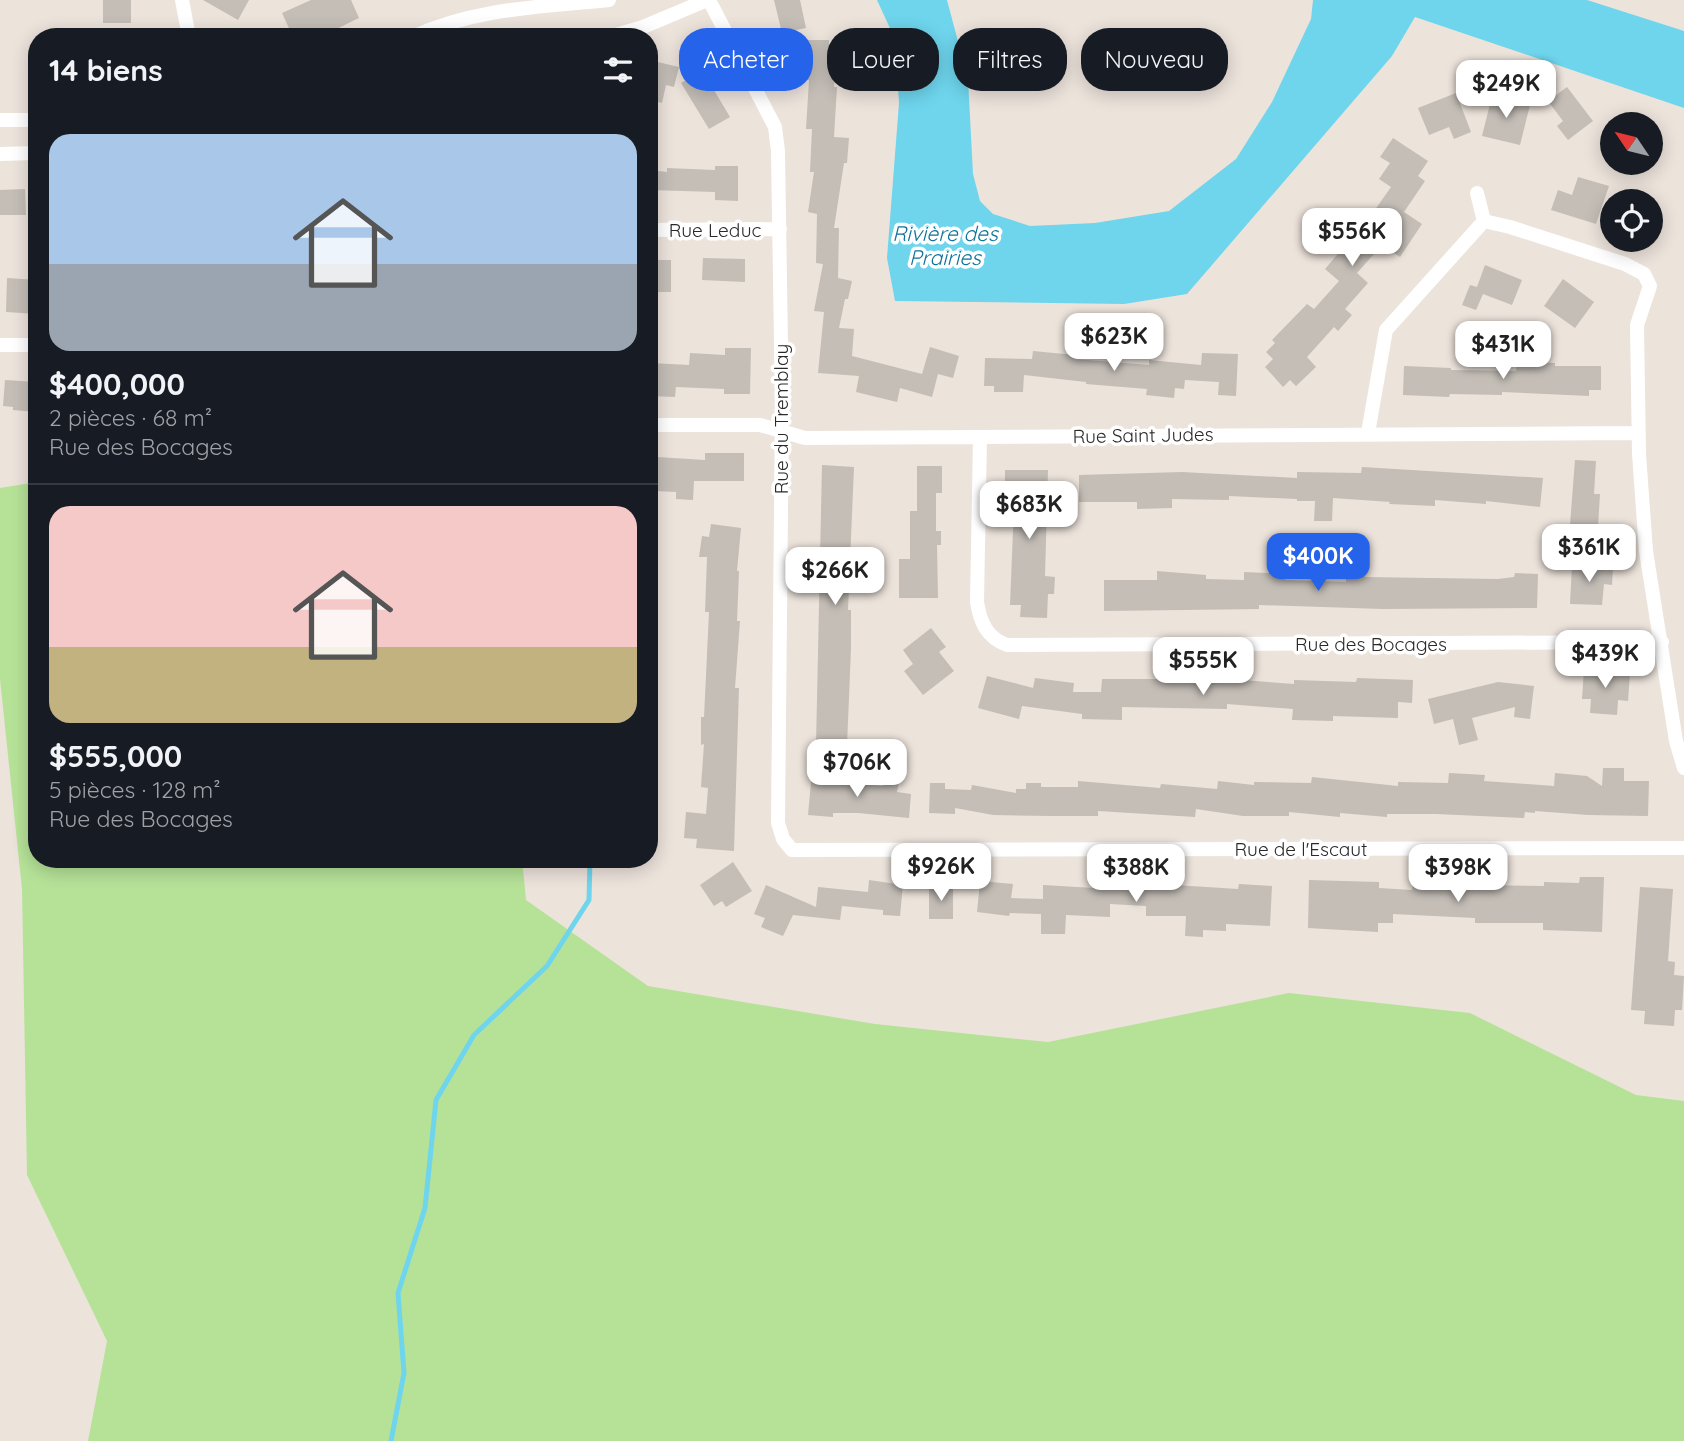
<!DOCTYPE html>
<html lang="fr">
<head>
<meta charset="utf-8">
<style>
  body { margin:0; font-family:Quicksand,sans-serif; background:#20242c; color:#f1f3f6; height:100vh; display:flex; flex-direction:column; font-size:26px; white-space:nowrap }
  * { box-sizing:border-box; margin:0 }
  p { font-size:23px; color:#9ea1a6 }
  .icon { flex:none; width:38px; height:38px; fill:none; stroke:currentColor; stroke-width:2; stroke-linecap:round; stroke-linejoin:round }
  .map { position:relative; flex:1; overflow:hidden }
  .sheet { position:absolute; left:28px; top:28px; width:630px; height:840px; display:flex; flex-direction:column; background:#171b24; border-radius:28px; box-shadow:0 4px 18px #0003 }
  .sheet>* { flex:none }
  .banner { position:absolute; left:679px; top:28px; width:665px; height:63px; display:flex; gap:14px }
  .needle { width:46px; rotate:305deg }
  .buttons { position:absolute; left:1600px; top:112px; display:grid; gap:14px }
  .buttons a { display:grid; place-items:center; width:63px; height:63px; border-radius:50%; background:#171b24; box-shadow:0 4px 18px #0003; font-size:35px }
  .price { position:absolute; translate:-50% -60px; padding:0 16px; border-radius:14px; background:#fff; color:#222; font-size:23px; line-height:46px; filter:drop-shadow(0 2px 4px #0008) }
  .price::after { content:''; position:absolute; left:50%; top:42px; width:21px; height:16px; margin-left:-10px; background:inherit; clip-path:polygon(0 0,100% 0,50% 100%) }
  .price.selected { background:#2563eb; color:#fff }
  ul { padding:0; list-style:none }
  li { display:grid; align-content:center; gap:14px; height:371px; padding:0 21px }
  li+li { border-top:2px solid #363941 }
  li span { display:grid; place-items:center; height:217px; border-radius:21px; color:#555 }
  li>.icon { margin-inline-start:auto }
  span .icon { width:126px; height:126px; fill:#fffc; stroke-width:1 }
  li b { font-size:30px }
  h2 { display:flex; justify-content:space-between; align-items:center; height:84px; padding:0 21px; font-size:30px }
  .pill { padding:0 24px; border-radius:28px; background:#171b24; box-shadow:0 4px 18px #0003; font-size:24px; line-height:63px }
  .pill.selected { background:#2563eb; color:#fff }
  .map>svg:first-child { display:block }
  .green { fill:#b6e298 }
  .water { fill:#6ed5ed }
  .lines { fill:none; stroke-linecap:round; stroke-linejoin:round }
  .stream { stroke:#6ed5ed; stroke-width:5 }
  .building { fill:#c4beb7 }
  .street { stroke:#fff; stroke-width:14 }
  .labels { text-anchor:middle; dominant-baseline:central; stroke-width:7; stroke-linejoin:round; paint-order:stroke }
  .street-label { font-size:19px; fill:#292929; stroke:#fff }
  .water-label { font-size:21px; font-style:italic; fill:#0e7399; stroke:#fff }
</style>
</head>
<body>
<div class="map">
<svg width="1684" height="1441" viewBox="0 0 1684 1441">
  <rect width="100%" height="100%" fill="#ece3db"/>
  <!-- green -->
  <path class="green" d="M37,482v377h485l4,41 122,86 227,38 173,18 241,-49 181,20 166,82 48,6v340h-1596l19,-100 -80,-166 -5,-286 -22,-210v-191z"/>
  <!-- water -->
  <path class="water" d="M877,0h70l21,79 5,95 7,27 13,13 37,12 65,-3 74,-12 67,-52 36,-57 39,-83 2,-19h274l97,31v77l-269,-91 -23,39 -205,238 -63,10 -229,-3 -8,-43 12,-155 -4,-64z"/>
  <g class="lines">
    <!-- stream -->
    <path class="stream" d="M391,1441l13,-68 -6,-80 27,-85 11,-108 38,-65 73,-69 42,-66 1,-41"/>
  </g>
  <!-- building -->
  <path class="building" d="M103,0h28v23h-28z
    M203,0h46l-11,20z
    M311,0h40l8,18 -39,19h-27l-11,-24z
    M774,0h26l6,28 -24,5z
    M799,40h30v19h6l-1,28h3l-3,50 15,1 -2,25h-3l-10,65h5l-1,50 14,3 -4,18h-3l-6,29 15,1 -2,27 70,18 8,-27 29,9 -6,22 -15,-4 -6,23 -32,-9 -3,14 -41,-10 3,-16 -41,-3 6,-61 -10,-1 9,-47 -7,-1 1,-49 -9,-2 6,-40h-4l2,-43h-6l3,-49h-10z
    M649,60l30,7 -5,20 -8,-2 -4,18 -13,-3z
    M702,70l28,47 -21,12 -28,-46z
    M1567,87l26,34 -25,19 -11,-14 6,-5 -15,-20z
    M1456,93l15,39 -17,7 -5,-12 -20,8 -11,-27z
    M1492,96l38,9 -10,40 -38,-9z
    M1393,138l35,23 -10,15 7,5 -21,31 18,12 -22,33 -18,-12 -25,28 11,10 -23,26 7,6 -14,16 -4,-4 -27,30 9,10 -20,19 -6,-6 -7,7 -18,-20 8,-8 -7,-7 9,-9 -3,-3 35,-36 7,5 25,-28 -14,-12 23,-27 6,5 22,-31 -4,-2 19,-27 -12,-8 11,-16 -10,-6z
    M715,166h23v35l-23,-1v-8l-66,-2v-20l18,2v-4l48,2z
    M1578,177l31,9 -13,38 -45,-14 7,-20 14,5z
    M25,189l1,26h-26v-25z
    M703,258l42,1v23l-43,-2z
    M649,260h22v32h-22z
    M1485,265l37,15 -10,25 -29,-11 -7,16 -14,-5 8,-20 7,2z
    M7,278l30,2v34l-31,-2z
    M1563,279l31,23 -19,26 -31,-22z
    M725,348h26l-1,46h-26v-5l-48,-2 -1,10 -26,-1 2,-33 38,2 1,-12 35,2z
    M1033,351l42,4v4l74,6v-5l52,5 1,-12 36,1 -2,42 -18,-1 1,-13 -34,-2 -1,9 -9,-1 -1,10 -28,-3 1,-6 -61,-5v-2l-62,-7 -1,17h-29v-6h-10l1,-28 47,1z
    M1517,361l38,2v3h46v24h-12v6l-87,-4v3l-52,-1 -1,3 -46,-2 1,-29 47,2v2l65,1z
    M5,380l32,2 -1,30 -23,-2v-3l-10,-1z
    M705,453h39v28h-50l-1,19 -17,-1v-7l-21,-1 2,-34 48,3z
    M1575,460l21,1 -2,33h6l-2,33 -28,-2z
    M822,465l32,2 -6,143h3v38l-4,98 -31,-1z
    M917,466h25v27h-6v38h5v14h-4l1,53h-39v-39h11v-48h7z
    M1362,467l181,11 -3,29 -54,-6v3l-51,-4v6l-46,-2 1,-2 -57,-4 -1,23h-18l1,-20h-18v-2l-68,-3v4l-57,-1v9l-35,1v-7h-58v-27l103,-3 115,6v-6l64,1z
    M1005,470h43l-3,106 10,1 -1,17h-6l-1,24 -27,-1 1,-12h-11l4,-99h-9z
    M711,524l30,4 -4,43h2l-2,50h3l-5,67h4l-5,163 -38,-3 1,-9 -13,-1 2,-26 20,2 2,-26 -7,-1 3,-43 -3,1v-28h3l5,-105h-4l2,-55h-8l3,-21 7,1z
    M1572,565l41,2 -1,18 -8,-1 -2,21 -32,-1z
    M1157,571l49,4v4l38,1v-8l41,2v6l61,2v-8l18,1 1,2 133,2 16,-2 1,-4 23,1 -1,34 -154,1 -124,-4v4l-155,2v-31h53z
    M931,628l15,19 -7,5 15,19 -31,24 -19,-24 9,-7 -10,-14z
    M1584,670l46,3 -2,28 -10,-1 -1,15 -27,-2 1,-14h-9z
    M987,676l46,12 2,-10 39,5 -1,9h28l1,-13h127l65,5v-4l62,2 1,-4 56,2 -1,23 -14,-1v16l-65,-2v5l-41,-1 1,-11 -66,-5v5l-105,-2v13l-40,-1v-5l-60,-8 -3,13 -41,-11z
    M1498,682l36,4 -4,33 -16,-2 1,-10 -43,11 6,22 -19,5 -6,-26 -19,5 -6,-25z
    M1603,768h21v13h25l-1,35 -60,-1 -53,-4v2l-10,-1 -1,6 -88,-4h-49v3l-47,-4v4l-51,-5v4h-46l-47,-7 -1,8 -97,-6v5h-46l-59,-1 -38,-7v6l-26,-1 1,-30h15v6l26,1 1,-5 44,8v-4h10v-6h15v4h37v-6l82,7 1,-4 56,5 1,-8 36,4v-3l57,1 1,-6 86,9v-4l50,1 1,-10 36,2 -1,6 70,5 1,-13 32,3 15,10z
    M823,773l15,1 -1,8 46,4 1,-5 15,1 -2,10 14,2 -2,24 -51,-5h-25v4l-25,-2 3,-33 11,1z
    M733,862l19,29 -26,16 -4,-6 -8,5 -14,-21z
    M1580,877h24l-2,55 -59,-2v-7h-68v-5l-82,-4v9h-15v9l-70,-4 1,-48 70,2v6l33,2 1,-8 62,6v-3l69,1v-4l35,1z
    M869,880l34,5 -3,31 -17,-1v-5l-41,-4 -2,14 -47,-5 -10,21 -22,-9 4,-9 -11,-4 12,-29 50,22 2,-20 50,5z
    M980,881l33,3 -2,14 32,1v-14l68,4v-8l127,8 1,-5 33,2 -2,40 -44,-2v7l-23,-1v7l-18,-1 1,-20h-40v-10l-36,-2v13l-44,-2 -1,19h-24v-20l-31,-1 -1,3 -32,-4z
    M929,886h24v33h-24z
    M1640,887l33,2 -5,72 7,1 -1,13 10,1 -2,34h-7l-1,16 -30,-2 1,-13 -14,-1z"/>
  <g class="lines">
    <!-- street -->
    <path class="street" d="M182,0l7,37
      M709,0l66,127 3,24 4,257 -4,415 5,16 9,11 892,-2
      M412,37c62,-29 130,-30 197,-37
      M609,37l34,-10 64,-27
      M0,120h37
      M0,154l37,-1
      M1477,193l7,28
      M649,230l131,-1
      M0,345h37
      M649,425h111l45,13 833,-5
      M1368,433l18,-103 98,-109 26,6 115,37 19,10 6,12 -13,39 2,129 7,97 30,190 8,27
      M980,437l-3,165c3,20 10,36 30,43l655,-3"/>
  </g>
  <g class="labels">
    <!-- street labels -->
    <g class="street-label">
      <text x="715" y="230">Rue Leduc</text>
      <text transform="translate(781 419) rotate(-90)">Rue du Tremblay</text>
      <text transform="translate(1143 435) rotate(-1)">Rue Saint Judes</text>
      <text x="1371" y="644">Rue des Bocages</text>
      <text x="1301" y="849">Rue de l'Escaut</text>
    </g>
    <!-- water labels -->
    <g class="water-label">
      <text x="945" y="233">Rivière des<tspan x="945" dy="24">Prairies</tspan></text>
    </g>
  </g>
</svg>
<div class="buttons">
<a><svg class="needle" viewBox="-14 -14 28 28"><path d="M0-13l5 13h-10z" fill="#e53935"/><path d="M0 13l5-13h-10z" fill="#9ea1a6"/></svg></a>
<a><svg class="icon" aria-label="locate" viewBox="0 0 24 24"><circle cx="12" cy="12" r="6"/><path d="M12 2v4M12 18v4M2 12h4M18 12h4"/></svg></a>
</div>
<b class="price" style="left:1506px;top:120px">$249K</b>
<b class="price" style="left:1352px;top:268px">$556K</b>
<b class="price" style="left:1114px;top:373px">$623K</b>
<b class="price" style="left:1503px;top:381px">$431K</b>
<b class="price" style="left:1029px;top:541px">$683K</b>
<b class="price" style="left:1589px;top:584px">$361K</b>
<b class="price selected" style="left:1318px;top:593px">$400K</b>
<b class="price" style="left:835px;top:607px">$266K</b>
<b class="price" style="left:1605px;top:690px">$439K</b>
<b class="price" style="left:1203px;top:697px">$555K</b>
<b class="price" style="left:857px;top:799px">$706K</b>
<b class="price" style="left:941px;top:903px">$926K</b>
<b class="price" style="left:1136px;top:904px">$388K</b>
<b class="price" style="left:1458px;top:904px">$398K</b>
<div class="banner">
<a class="pill selected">Acheter</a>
<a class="pill">Louer</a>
<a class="pill">Filtres</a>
<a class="pill">Nouveau</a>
</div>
<section class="sheet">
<h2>14 biens<svg class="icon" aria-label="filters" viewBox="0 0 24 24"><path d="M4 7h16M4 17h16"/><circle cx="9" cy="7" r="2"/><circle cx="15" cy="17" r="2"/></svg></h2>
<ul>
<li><span style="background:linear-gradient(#a9c7e8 60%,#9aa5b1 0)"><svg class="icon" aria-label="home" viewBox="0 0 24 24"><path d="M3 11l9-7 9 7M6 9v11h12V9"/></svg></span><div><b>$400,000</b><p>2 pièces · 68 m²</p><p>Rue des Bocages</p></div></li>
<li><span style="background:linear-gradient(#f6c9c9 65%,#c2b280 0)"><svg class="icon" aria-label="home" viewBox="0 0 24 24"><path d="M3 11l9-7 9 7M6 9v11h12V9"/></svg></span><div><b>$555,000</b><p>5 pièces · 128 m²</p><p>Rue des Bocages</p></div></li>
</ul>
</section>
</div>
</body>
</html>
